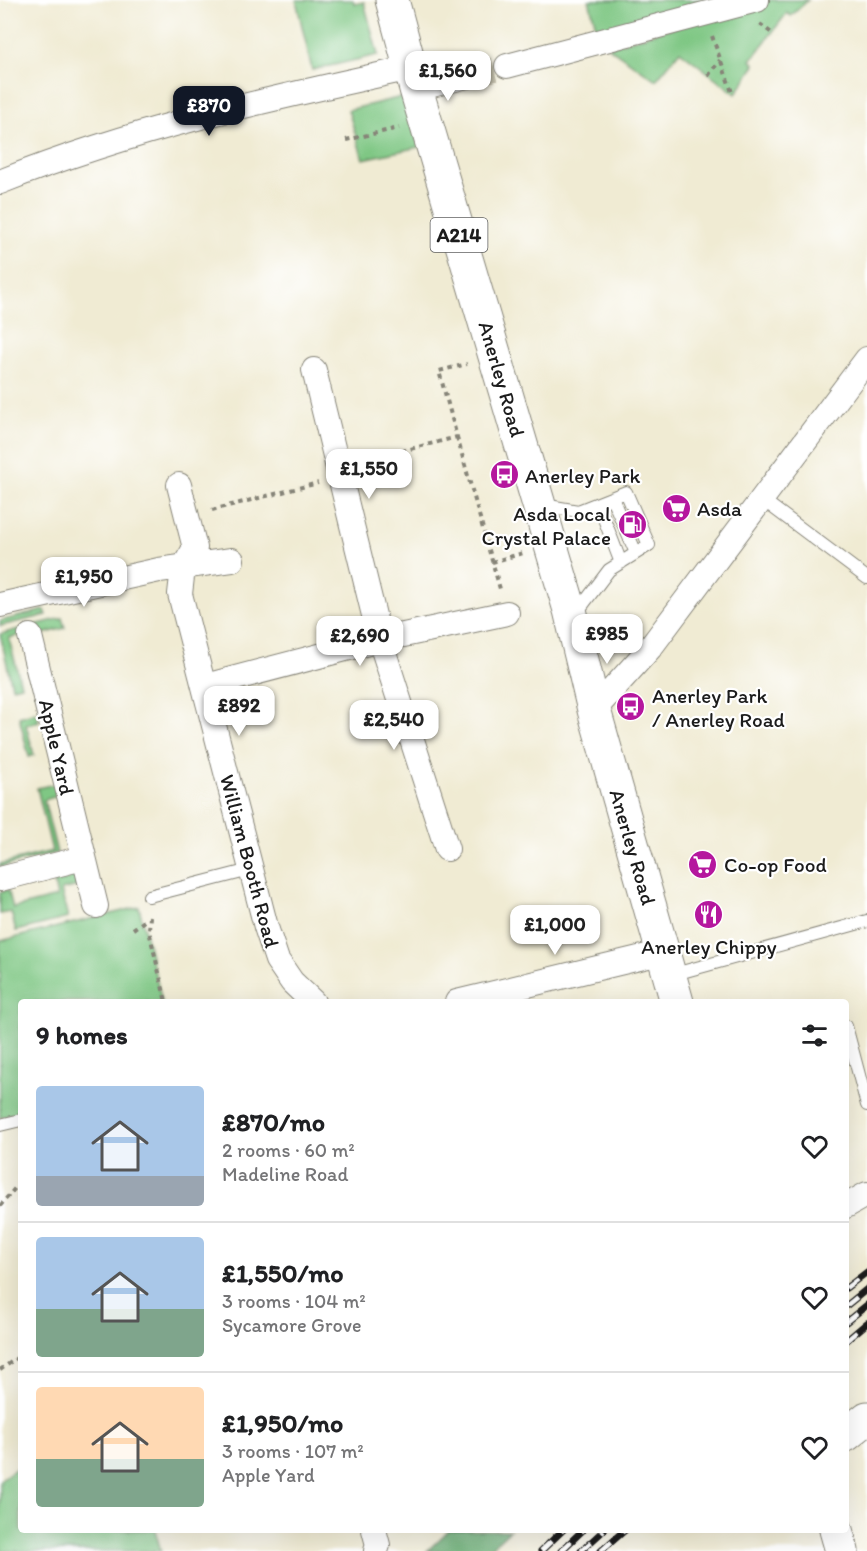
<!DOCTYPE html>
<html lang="en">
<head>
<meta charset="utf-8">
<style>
  body { margin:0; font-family:Itim,sans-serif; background:#f6f6f6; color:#202124; height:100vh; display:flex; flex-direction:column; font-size:22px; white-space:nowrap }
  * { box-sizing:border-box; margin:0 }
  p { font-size:20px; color:#757577 }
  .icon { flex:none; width:33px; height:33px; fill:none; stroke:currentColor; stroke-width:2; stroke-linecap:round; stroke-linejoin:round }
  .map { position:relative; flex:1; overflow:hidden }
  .side { position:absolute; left:18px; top:999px; width:831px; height:534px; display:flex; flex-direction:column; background:#fff; border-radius:6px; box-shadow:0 6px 24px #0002 }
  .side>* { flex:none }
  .price { position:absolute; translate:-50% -51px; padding:0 14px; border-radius:12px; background:#fff; color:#222; font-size:20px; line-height:39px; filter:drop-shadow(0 2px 3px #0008) }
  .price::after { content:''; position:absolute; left:50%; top:36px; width:18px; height:14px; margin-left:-9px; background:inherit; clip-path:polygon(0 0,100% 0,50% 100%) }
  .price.selected { background:#111827; color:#fff }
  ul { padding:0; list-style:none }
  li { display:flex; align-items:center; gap:18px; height:150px; padding:0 18px }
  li+li { border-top:2px solid #e0e0e0 }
  li span { display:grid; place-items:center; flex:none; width:168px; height:120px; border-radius:6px; color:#555 }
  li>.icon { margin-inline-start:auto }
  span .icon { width:72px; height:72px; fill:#fffc; stroke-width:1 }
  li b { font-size:26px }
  h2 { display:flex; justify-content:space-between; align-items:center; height:72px; padding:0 18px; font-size:26px }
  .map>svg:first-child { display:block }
  .green { fill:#7fc784; stroke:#4e7250; stroke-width:1.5 }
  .forest { fill:#67ac72; stroke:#426447; stroke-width:1.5 }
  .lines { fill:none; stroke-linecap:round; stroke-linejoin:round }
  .street-tunnel { stroke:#c6c2ae; stroke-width:24; stroke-dasharray:24 12; stroke-linecap:butt }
  .lane-casing { stroke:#868478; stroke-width:14 }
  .street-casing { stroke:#868478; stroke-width:26 }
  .secondary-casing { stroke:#868478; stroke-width:35 }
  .primary-casing { stroke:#868478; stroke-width:35 }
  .path { stroke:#868478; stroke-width:4; stroke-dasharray:4.5 4.5; stroke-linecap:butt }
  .lane { stroke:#fff; stroke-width:12 }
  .street { stroke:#fff; stroke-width:24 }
  .secondary { stroke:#fff; stroke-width:33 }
  .primary { stroke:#fff; stroke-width:33 }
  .rail-casing { stroke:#1c1c1c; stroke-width:7 }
  .rail { stroke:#fff; stroke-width:4.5; stroke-dasharray:14; stroke-linecap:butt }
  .labels { text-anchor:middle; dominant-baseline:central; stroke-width:4.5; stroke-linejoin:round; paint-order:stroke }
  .shield { fill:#fff; stroke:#606060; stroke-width:1.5 }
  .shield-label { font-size:20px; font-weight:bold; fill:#1c1c1c }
  .street-label { font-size:21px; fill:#1c1c1c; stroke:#fff }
  .poi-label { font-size:21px; fill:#1c1c1c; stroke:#fff; text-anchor:start }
</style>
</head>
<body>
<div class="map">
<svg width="867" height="1551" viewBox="0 0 867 1551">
  <rect width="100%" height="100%" fill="#fff"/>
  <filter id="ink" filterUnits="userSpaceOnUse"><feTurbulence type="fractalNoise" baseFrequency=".0167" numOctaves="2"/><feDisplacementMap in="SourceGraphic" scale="12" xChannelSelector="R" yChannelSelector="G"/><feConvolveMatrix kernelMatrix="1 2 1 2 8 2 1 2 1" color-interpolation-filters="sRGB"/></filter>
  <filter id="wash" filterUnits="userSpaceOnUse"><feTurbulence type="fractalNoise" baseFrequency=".008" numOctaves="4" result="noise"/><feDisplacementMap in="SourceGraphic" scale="24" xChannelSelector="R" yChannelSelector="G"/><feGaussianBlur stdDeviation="1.35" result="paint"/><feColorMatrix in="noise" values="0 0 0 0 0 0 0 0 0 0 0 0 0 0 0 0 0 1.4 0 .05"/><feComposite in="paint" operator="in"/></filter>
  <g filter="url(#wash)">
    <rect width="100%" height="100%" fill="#f0ebd3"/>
    <!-- green -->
    <path class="green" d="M296,0h57l2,4 9,-2 14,53 -66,15z
      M589,0h155l-146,35z
      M764,0h44l-17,16 -4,-3 -36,47 4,5 -19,29 -56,-43 -24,29 -48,-33z
      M406,96l13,51 -56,12 -15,-49z
      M45,610l2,5 -47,11v-5z
      M62,618l3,10 -22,6 -2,-4 -32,8 12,47 -9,2 -12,-53z
      M36,712l3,9 -13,4 8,30 -5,2 -10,-40z
      M55,784l3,12 -14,4 13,53 -57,14v-3l52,-13 -15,-63z
      M68,874l9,3 2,9 -18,4 7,28 -52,13 -5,-19 -11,2v-21l8,-4 5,19 44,-11 -3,-14 15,-4z
      M139,907l23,95h-141v110l-21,6v-177z
      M21,1465v65h134l6,21h-161v-71z"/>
    <!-- forest -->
    <path class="forest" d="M449,1530h61l-23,21h-60z"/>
  </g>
  <g filter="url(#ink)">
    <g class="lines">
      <!-- street-tunnel -->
      <path class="street-tunnel" d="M471,75l36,-9"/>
      <defs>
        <path id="lane" d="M612,498l24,55
          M763,500l104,78
          M598,503l23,60
          M543,505l35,6 48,-19 23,53 -40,25 -34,45
          M149,896l101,-26
          M671,975l196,-54
          M846,1026l21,79
          M0,1125l21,-5"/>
        <path id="street" d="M507,66l250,-66
          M416,89l55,-14
          M0,182c132,-53 272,-84 411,-114
          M314,370l66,270 67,209
          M179,485l16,63 -12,20 -3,26 86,333 11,33 15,22 21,20
          M0,605l159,-35 73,-10
          M30,636l66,270
          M205,686l175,-46 127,-27
          M594,710l56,-62 217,-289
          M0,879l83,-21
          M457,1002l207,-50
          M846,1206l21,-12
          M374,1530l4,15 -2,6"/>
        <path id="secondary" d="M846,1435l21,-17"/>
        <path id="primary" d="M392,0l24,89 154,521 24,100 83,292
          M836,1530l6,21"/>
      </defs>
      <!-- lane casing -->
      <use href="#lane" class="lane-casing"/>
      <!-- street casing -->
      <use href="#street" class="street-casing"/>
      <!-- secondary casing -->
      <use href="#secondary" class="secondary-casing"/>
      <!-- primary casing -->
      <use href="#primary" class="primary-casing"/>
      <!-- path -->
      <path class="path" d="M760,24l13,10
        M712,36l21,59
        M708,76l12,-16
        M346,140l53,-12
        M457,437l43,152
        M362,467l13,-3 4,-7 78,-20 -18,-66 28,-7
        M212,510l106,-27
        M492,562l31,-9
        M150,916l-1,15 17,71
        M133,929l14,-10
        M0,1206l21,-25
        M0,1370l21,-15"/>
      <!-- lane -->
      <use href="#lane" class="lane"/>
      <!-- street -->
      <use href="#street" class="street"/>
      <!-- secondary -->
      <use href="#secondary" class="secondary"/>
      <!-- primary -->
      <use href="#primary" class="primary"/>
      <defs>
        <path id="rail" d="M846,1288l21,-16
          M846,1306l21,-17
          M846,1322l21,-17
          M846,1341l21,-18
          M541,1551l22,-21
          M561,1551l22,-21
          M581,1551l23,-21
          M601,1551l24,-21"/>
      </defs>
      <!-- rail casing -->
      <use href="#rail" class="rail-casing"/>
      <!-- rail -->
      <use href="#rail" class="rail"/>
    </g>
  </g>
  <!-- icons -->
  <defs>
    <symbol id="bus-disc" viewBox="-11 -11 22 22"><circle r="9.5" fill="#b5179e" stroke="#fff"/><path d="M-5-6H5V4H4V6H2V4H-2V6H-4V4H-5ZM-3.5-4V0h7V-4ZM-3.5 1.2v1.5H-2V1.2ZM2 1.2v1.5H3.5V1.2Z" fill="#fff"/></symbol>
    <symbol id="supermarket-disc" viewBox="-11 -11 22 22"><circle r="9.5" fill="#b5179e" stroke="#fff"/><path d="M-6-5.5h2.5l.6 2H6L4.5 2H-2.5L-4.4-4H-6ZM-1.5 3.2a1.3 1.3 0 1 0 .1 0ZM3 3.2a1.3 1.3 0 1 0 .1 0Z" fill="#fff"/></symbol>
    <symbol id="fuel-disc" viewBox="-11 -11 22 22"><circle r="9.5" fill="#b5179e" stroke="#fff"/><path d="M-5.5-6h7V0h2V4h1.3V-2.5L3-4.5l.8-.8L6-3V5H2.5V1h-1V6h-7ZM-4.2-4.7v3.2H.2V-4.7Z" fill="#fff"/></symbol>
    <symbol id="restaurant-disc" viewBox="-11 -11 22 22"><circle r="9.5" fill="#b5179e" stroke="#fff"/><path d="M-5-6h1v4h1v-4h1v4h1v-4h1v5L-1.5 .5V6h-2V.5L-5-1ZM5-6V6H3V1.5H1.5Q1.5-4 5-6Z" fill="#fff"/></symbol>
  </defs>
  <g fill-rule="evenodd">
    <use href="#bus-disc" x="488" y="458" width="33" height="33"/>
    <use href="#supermarket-disc" x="660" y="492" width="33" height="33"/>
    <use href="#fuel-disc" x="616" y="508" width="33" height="33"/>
    <use href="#bus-disc" x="614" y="690" width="33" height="33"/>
    <use href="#supermarket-disc" x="686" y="848" width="33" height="33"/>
    <use href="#restaurant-disc" x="692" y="898" width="33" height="33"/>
  </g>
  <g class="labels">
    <!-- shield labels -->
    <rect class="shield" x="430.5" y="218" width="57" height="34" rx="4.5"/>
    <g class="shield-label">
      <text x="459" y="235">A214</text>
    </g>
    <!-- street labels -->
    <g class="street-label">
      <text transform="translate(502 379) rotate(74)">Anerley Road</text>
      <text transform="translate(57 747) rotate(77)">Apple Yard</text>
      <text transform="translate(633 847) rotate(74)">Anerley Road</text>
      <text transform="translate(250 861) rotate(75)">William Booth Road</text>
    </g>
    <!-- poi labels -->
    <g class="poi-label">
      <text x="525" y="475">Anerley Park</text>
      <text x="697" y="508">Asda</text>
      <text x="611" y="513" text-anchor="end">Asda Local<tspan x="611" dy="24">Crystal Palace</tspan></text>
      <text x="652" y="695">Anerley Park<tspan x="652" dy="24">/ Anerley Road</tspan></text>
      <text x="724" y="864">Co-op Food</text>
      <text x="709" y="946" text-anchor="middle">Anerley Chippy</text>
    </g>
  </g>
</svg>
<b class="price" style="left:448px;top:102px">£1,560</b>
<b class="price selected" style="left:209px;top:137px">£870</b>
<b class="price" style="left:369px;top:500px">£1,550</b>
<b class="price" style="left:84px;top:608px">£1,950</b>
<b class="price" style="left:607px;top:665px">£985</b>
<b class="price" style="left:360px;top:667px">£2,690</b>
<b class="price" style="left:239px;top:737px">£892</b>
<b class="price" style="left:394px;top:751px">£2,540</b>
<b class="price" style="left:555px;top:956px">£1,000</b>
<section class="side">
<h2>9 homes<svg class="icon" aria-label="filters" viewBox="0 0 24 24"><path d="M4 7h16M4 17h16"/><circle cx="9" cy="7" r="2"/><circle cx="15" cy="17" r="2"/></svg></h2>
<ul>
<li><span style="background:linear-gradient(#a9c7e8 75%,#9aa5b1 0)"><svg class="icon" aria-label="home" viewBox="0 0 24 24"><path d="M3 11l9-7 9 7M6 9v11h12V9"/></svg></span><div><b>£870/mo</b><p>2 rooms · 60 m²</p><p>Madeline Road</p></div><svg class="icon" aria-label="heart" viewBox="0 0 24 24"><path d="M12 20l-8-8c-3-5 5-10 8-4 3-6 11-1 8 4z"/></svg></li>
<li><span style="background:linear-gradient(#a9c7e8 60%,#7fa58c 0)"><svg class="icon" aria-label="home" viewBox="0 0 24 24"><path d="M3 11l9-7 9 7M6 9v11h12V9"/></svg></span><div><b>£1,550/mo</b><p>3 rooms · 104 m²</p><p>Sycamore Grove</p></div><svg class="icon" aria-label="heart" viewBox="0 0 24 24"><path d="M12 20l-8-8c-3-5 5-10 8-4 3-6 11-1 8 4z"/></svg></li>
<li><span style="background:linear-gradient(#ffd9b3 60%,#7fa58c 0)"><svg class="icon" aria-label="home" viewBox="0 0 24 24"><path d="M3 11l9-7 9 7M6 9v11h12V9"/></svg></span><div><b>£1,950/mo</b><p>3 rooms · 107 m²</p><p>Apple Yard</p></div><svg class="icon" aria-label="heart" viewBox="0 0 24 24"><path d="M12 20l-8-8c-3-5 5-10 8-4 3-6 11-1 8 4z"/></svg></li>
</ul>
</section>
</div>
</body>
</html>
